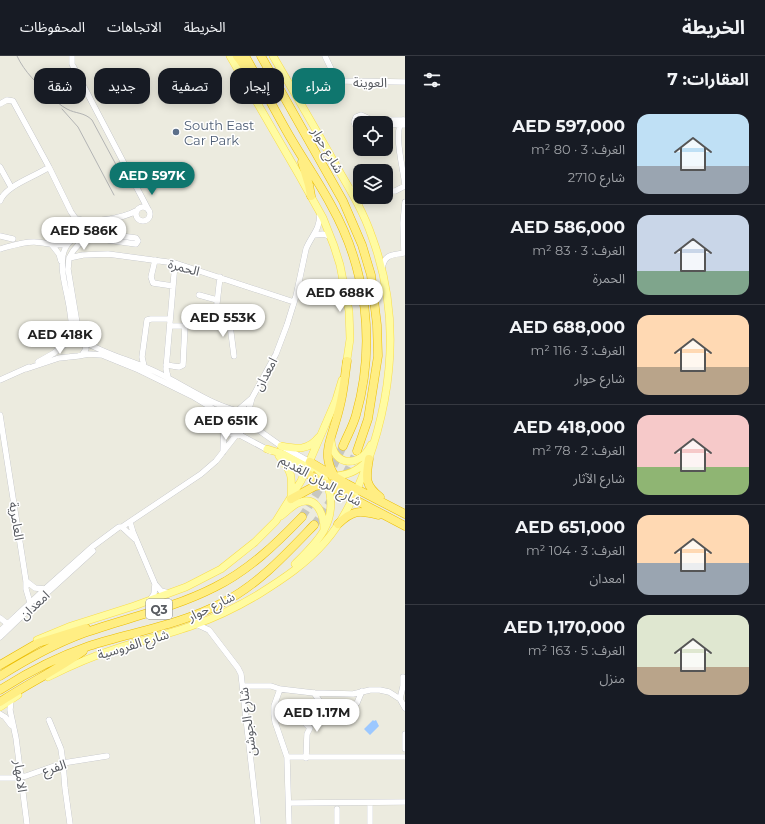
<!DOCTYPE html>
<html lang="ar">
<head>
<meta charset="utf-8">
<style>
  body { margin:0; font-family:Montserrat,"Noto Sans Arabic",sans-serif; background:#242831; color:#f1f3f6; direction:rtl; height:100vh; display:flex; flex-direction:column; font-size:15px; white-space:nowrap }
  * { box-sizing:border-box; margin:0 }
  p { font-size:13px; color:#9ea1a6 }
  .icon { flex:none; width:22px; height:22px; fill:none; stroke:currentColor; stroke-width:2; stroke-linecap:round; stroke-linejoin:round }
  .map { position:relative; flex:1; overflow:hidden; direction:ltr }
  .side { display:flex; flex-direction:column; background:#171b24; width:360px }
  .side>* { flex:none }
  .hud { position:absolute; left:12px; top:12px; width:333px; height:36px; direction:rtl; display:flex; gap:8px }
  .fabs { position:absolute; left:353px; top:60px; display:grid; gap:8px }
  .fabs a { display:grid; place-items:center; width:40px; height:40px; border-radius:8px; background:#171b24; box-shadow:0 2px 10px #0003; font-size:20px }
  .price { position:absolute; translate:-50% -34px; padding:0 9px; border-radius:14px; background:#fff; color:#222; font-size:13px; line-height:26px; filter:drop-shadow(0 1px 2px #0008) }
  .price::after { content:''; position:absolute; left:50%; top:24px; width:12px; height:9px; margin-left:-6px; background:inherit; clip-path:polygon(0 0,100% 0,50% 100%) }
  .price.current { background:#0f766e; color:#fff }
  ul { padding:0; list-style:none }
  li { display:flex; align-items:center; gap:12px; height:100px; padding:0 16px }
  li+li { border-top:1px solid #363941 }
  li span { display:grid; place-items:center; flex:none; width:112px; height:80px; border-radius:12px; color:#555 }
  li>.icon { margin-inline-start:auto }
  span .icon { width:48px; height:48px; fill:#fffc; stroke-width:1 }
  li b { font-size:17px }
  h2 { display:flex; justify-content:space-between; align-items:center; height:48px; padding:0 16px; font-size:17px }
  .pill { padding:0 14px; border-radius:12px; background:#171b24; box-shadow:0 2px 10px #0003; font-size:14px; line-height:36px }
  .pill.current { background:#0f766e; color:#fff }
  header { display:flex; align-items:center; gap:24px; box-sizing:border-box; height:56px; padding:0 20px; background:#171b24; border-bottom:1px solid #363941 }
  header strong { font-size:19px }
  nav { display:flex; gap:22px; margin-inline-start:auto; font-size:14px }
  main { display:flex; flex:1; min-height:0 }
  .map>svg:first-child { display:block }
  .water { fill:#9cc8ff }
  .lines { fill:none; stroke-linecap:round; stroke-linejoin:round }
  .highway-tunnel { stroke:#c7c7c0; stroke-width:8; stroke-dasharray:8 4; stroke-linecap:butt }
  .minor-casing { stroke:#b7b9bf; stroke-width:6 }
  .major-casing { stroke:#f9dd4b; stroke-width:8 }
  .highway-casing { stroke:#ebbd00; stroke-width:9 }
  .minor { stroke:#fff; stroke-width:5.5 }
  .major { stroke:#fffba1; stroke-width:7 }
  .highway { stroke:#ffee83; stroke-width:8 }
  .tram { stroke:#b3b4b4; stroke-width:1 }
  .service-dot { fill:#5c6f8a; stroke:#fff; stroke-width:1.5 }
  .labels { text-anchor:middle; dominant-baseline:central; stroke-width:3; stroke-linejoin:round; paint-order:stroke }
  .shield { fill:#fff; stroke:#8a8c90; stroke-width:1 }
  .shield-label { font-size:12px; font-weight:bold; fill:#585b61 }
  .street-label { font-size:13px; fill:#585b61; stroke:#fff }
  .service-label { font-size:13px; fill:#4e5e75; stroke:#fff; text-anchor:start }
</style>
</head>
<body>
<header>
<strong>الخريطة</strong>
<nav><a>الخريطة</a><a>الاتجاهات</a><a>المحفوظات</a></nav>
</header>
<main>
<section class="side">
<h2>العقارات: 7<svg class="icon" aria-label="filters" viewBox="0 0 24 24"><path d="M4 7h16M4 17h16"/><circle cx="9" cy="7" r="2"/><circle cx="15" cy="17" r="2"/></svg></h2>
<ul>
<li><span style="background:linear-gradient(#bfe0f5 65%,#9aa5b1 0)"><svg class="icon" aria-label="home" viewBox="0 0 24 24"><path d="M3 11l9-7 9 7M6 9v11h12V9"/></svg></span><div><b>AED 597,000</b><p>الغرف: 3 · 80 m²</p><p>شارع 2710</p></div></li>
<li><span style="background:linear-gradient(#c9d6e8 70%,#7fa58c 0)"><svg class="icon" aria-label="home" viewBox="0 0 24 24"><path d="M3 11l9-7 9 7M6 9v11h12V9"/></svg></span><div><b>AED 586,000</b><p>الغرف: 3 · 83 m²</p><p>الحمرة</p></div></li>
<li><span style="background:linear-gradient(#ffd9b3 65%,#b9a48a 0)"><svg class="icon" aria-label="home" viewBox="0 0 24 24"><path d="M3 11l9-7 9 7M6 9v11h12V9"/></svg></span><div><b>AED 688,000</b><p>الغرف: 3 · 116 m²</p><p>شارع حوار</p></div></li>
<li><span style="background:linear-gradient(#f6c9c9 65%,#8fb573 0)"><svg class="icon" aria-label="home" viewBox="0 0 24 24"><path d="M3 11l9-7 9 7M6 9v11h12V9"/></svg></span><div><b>AED 418,000</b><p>الغرف: 2 · 78 m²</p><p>شارع الآثار</p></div></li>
<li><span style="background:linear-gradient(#ffd9b3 60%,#9aa5b1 0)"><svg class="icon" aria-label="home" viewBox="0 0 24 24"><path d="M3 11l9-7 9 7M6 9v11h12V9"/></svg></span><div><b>AED 651,000</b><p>الغرف: 3 · 104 m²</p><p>امعدان</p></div></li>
<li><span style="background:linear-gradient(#dfe7d0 65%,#b9a48a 0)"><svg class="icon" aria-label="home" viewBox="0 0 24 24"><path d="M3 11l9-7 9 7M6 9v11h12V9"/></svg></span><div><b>AED 1,170,000</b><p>الغرف: 5 · 163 m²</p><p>منزل</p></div></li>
</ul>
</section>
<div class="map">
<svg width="405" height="768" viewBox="0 0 405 768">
  <rect width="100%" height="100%" fill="#ecebdf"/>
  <!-- water -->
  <path class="water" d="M373,664l1,1 2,-1 3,6 -9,9 -6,-6z"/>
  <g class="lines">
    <!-- highway-tunnel -->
    <path class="highway-tunnel" d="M302,461l29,-46 12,-25
      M314,469c17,-23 31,-47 43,-74"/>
    <defs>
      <path id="minor" d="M72,0v8l77,147
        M325,0l10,21 6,4 64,1
        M0,48l7,-4 6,1 36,66c-14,10 -43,18 -49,34
        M386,68l19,1
        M360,73l-4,-2 -2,-5 2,-5 5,-2 11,5h33
        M0,111l11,20
        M49,111l22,45 5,7c17,4 45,0 60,-8
        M349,132l11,4
        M386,135h9l10,-5c-1,-15 -13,-56 -2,-66
        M359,149l3,-8
        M136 158a7 7 0 1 1 14 0a7 7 0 1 1-14 0Z
        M314,179l9,-1 6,2
        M0,180l13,3
        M52,189l7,9 2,7
        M0,193c11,-3 22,-7 34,-7 13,0 19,5 33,2
        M69,202l14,-3 25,-1 67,9 119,39
        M155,204l-4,17 2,6 20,3
        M382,213c2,-15 10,-14 22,-16l-1,-30 2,-21
        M199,239l18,5
        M212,263l13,1 5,5 4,31
        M170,270h15l27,-7 4,-7 4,-35
        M72,282c0,-14 -2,-29 -5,-43 -6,-27 -13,-57 24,-63l45,6 2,3 -2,3 -36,-5h-8l-13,5 -6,7 -4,7 -1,11 9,54 5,16
        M85,286c22,13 48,19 71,30 26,12 50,30 78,38
        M38,306l16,-9 20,-16 6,1 5,4 1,7 -4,6
        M166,309l13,2 4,-2 2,-39
        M144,310l-2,-9 5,-37 4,-1h19
        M26,313l33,-11 19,-2 11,-2 13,1 37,15 53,26 20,12 10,13
        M168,321l-2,-8 9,-106
        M0,324l29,-13
        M222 366a12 12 0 1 1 24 0a12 12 0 1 1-24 0Z
        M237,355l15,-13
        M0,359l26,166v8l5,17
        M246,364l6,-22 24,-44 11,-29 9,-29 10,-47c5,-13 14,-19 14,-35
        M247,366l34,24 29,16
        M238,378l32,17
        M223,396l1,-23
        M282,402l23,14
        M130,466l3,10 22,52 6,7 8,2
        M122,471l13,12
        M26,525l9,7 10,1
        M150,544l4,-6 1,-10
        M37,546l56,-51
        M0,562l9,7
        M196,568l13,6 29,38 3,6 17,150
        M0,575l45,-42 47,-42 27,-20h3l79,-53 15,-13 21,-27
        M0,581l26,-25
        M403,621v9l-3,13 5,9
        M243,630h28l9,3 34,4 39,1 17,-4h10l9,2 11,7
        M280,633l-6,17v8l1,8 12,35 2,67
        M314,637l9,13 2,2 26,-1 6,-4 5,-12
        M11,644l-1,10 6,28 11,86
        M0,658l5,3 6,8
        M301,663l9,9 -3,6 -1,24
        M49,664l12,29 2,14 2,25 5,36
        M405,678v15
        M287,701h118
        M0,722h15l11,-2 37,-13 44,-7
        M289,747l116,-1
        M337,753v15
        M370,768v-21"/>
      <path id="major" d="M230,0l69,119 24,43 11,28 6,19 9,46 1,28 -4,27
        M331,384c2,27 29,28 40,5
        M281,390c16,3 27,5 38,-9
        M267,393l16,5 28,15
        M279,400c14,17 13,21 12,41
        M332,420c14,0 25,-4 35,-15
        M281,460c5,-4 10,-9 15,-12 21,-11 28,11 28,26
        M295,508c21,-21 40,-38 35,-70 -2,-11 -6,-19 -15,-27
        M37,584l34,-14 63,-20 52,-19 35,-18 34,-27 21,-21 25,-40 35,-81 6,-20
        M48,621c22,-11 45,-21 70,-29 25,-8 51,-14 76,-23 23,-8 45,-19 65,-31 24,-15 48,-31 66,-52 20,-23 32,-50 42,-78 27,-75 33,-151 5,-227 -8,-24 -21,-46 -34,-68 -21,-38 -43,-75 -65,-113
        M0,651l18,-12"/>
      <path id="highway" d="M237,0l15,20
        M245,0c14,24 27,49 41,74 14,25 31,49 45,75 36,64 45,140 25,210 -3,11 -9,21 -13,31
        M261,0l82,145 19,44 9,30 6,50 1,31 -10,63 -11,32
        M302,106l7,23 2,11
        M347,305c-2,13 -3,27 -6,40 -10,48 -29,55 12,98
        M369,403c-3,18 -5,26 11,38
        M310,406l37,22 58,30
        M305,416l20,12 80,42
        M291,443l24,-13 13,-2
        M338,468c15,-14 21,-14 40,-9
        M0,609l38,-22 48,-15
        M0,620c27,-17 54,-32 84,-43 43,-15 90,-25 131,-46 34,-17 61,-43 87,-70
        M0,634c28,-18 57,-33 89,-44 44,-14 91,-21 133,-43 36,-18 64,-49 92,-78
        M0,646c27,-18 57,-32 83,-51"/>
    </defs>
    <!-- minor casing -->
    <use href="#minor" class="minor-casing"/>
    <!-- major casing -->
    <use href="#major" class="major-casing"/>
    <!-- highway casing -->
    <use href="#highway" class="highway-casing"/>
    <!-- minor -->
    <use href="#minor" class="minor"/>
    <!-- major -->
    <use href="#major" class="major"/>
    <!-- highway -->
    <use href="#highway" class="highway"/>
    <!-- tram -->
    <path class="tram" d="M17,0c8,17 20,27 33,40 6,5 11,10 17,13 9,5 17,3 25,11l36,67
      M62,53l16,18 36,68"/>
  </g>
  <!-- markers -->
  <circle class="service-dot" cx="176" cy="76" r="4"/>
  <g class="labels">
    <!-- shield labels -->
    <rect class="shield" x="146" y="543" width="26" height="20" rx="3"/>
    <g class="shield-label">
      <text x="159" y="553">Q3</text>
    </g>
    <!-- street labels -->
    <g class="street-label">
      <text x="370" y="26">العوينة</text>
      <text transform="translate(328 94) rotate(60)">شارع حوار</text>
      <text transform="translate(184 211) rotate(15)">الحمرة</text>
      <text transform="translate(265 318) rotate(-62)">امعدان</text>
      <text transform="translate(321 424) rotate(29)">شارع الريان القديم</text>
      <text transform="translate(17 465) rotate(81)">العامرية</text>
      <text transform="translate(34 549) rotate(-43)">امعدان</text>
      <text transform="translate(211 550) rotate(-26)">شارع حوار</text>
      <text transform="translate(133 588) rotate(-17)">شارع الفروسية</text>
      <text transform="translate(247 666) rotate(-97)">شارع الجوشن</text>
      <text transform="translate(54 711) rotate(-17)">الفرع</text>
      <text transform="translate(21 720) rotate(83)">الامهار</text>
    </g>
    <!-- service labels -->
    <g class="service-label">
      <text x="184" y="69">South East<tspan x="184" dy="15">Car Park</tspan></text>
    </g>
  </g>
</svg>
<div class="fabs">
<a><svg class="icon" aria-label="locate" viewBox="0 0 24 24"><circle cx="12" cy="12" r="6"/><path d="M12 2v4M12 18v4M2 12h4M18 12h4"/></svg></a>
<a><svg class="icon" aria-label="layers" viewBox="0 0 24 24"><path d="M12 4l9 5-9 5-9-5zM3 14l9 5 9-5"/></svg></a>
</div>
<b class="price current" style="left:152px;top:140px">AED 597K</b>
<b class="price" style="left:84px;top:195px">AED 586K</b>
<b class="price" style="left:340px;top:257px">AED 688K</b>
<b class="price" style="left:223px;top:282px">AED 553K</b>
<b class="price" style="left:60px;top:299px">AED 418K</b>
<b class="price" style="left:226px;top:385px">AED 651K</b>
<b class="price" style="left:317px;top:677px">AED 1.17M</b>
<div class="hud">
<a class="pill current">شراء</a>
<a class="pill">إيجار</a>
<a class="pill">تصفية</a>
<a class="pill">جديد</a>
<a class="pill">شقة</a>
</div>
</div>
</main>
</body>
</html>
